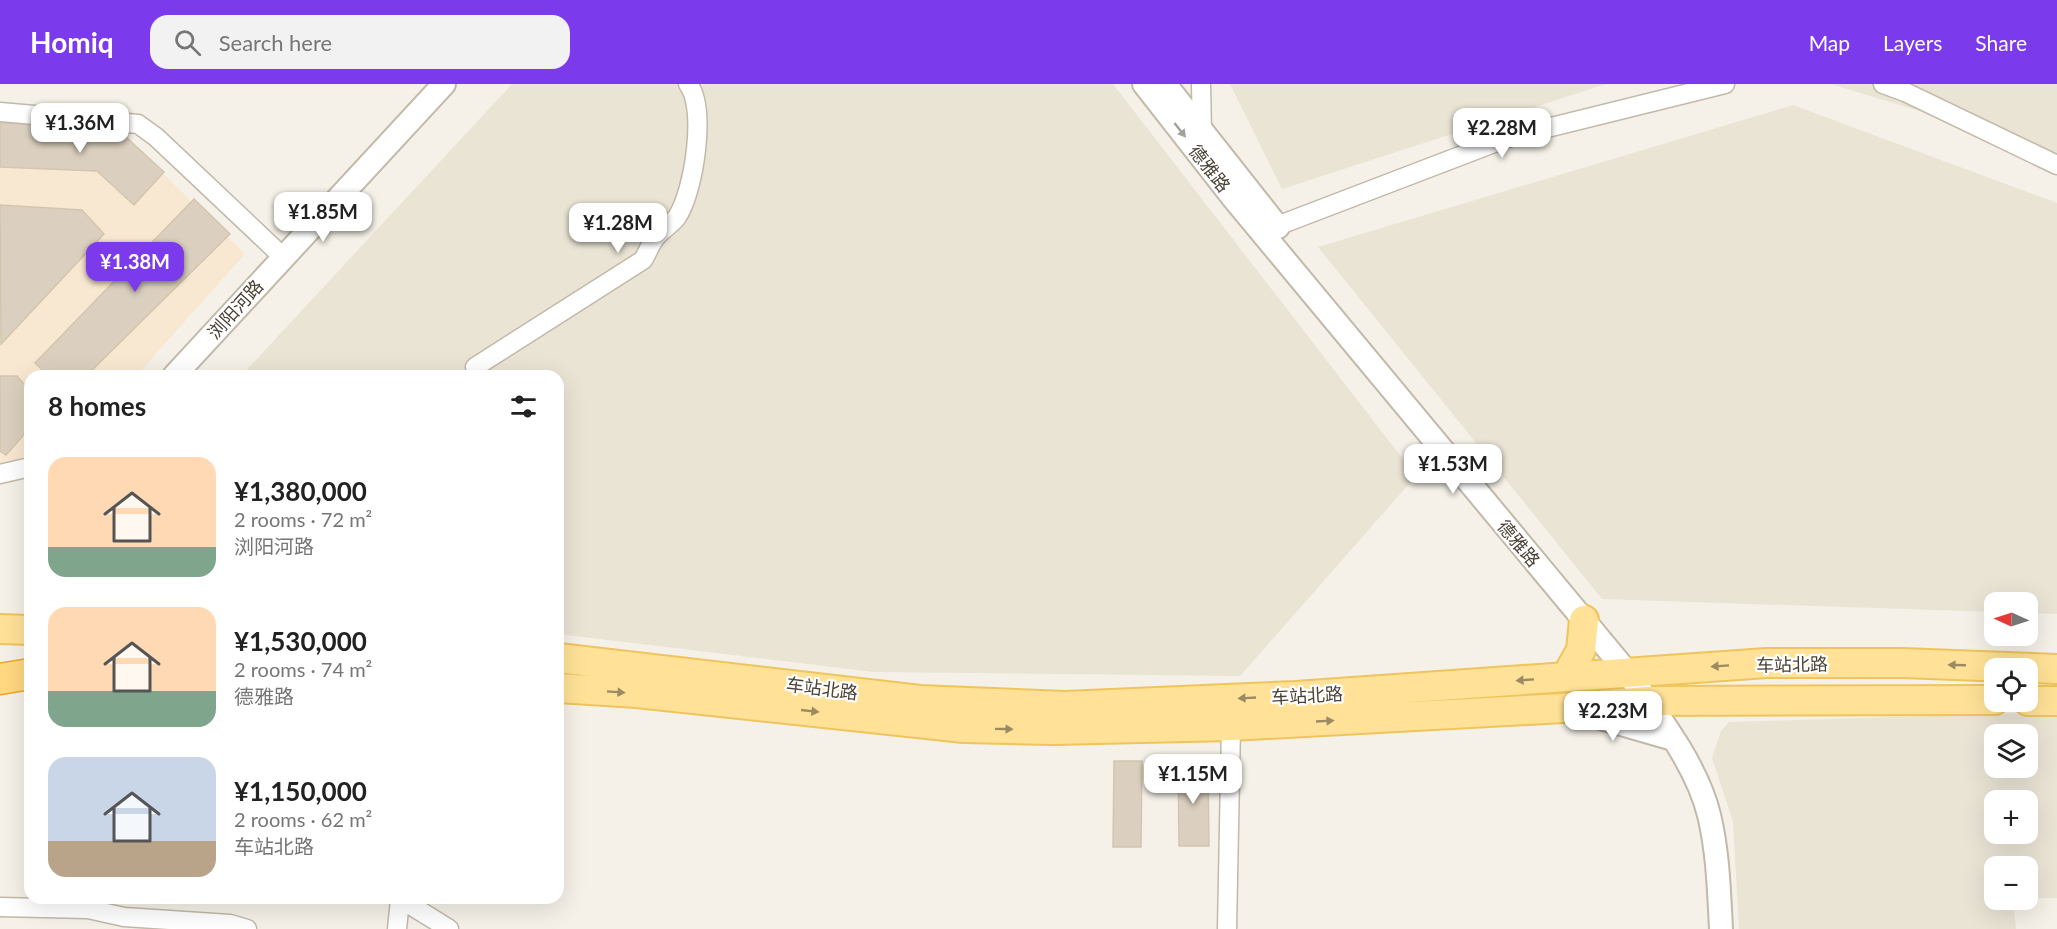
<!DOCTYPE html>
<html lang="en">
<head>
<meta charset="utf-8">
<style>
  body { margin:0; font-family:Lato,"Noto Sans SC",sans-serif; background:#f2f2f2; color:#222; height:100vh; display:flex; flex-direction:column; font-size:22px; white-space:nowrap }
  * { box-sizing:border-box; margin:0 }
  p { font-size:20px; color:#767676 }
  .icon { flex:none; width:33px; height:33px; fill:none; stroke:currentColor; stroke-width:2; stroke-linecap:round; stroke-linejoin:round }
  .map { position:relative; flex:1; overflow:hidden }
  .sheet { position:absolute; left:24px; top:286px; width:540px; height:534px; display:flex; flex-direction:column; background:#fff; border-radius:18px; box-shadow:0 6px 24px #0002 }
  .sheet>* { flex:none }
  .needle { width:39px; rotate:273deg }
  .fabs { position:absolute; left:1984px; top:508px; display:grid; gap:12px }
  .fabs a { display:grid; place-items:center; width:54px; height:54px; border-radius:12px; background:#fff; box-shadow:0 6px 24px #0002; font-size:30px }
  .price { position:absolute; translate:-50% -51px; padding:0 14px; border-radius:12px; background:#fff; color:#222; font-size:20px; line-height:39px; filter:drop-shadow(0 2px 3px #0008) }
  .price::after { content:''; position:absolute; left:50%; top:36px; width:18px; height:14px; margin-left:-9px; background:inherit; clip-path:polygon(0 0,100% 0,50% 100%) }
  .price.active { background:#7c3aed; color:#fff }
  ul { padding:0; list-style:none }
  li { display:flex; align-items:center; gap:18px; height:150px; padding:0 24px }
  li span { display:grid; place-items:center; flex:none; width:168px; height:120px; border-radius:18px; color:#555 }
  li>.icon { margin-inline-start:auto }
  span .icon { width:72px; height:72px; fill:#fffc; stroke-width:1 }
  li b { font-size:26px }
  h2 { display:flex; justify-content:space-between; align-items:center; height:72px; padding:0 24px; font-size:26px }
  header { display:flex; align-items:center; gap:36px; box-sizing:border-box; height:84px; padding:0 30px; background:#7c3aed; color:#fff }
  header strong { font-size:28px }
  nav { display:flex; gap:33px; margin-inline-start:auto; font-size:21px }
  .search { width:420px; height:54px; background:#f2f2f2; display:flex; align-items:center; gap:15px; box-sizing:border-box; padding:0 21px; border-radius:18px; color:#767676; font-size:22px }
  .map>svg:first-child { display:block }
  .residential { fill:#eae4d5; fill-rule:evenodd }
  .commercial { fill:#f9e8d1 }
  .building { fill:#dbd0bf; stroke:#d4c5ae; stroke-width:1.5 }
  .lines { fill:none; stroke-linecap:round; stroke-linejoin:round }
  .minor-casing { stroke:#c2b9a9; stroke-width:21 }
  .tertiary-casing { stroke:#c2b9a9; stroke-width:26 }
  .primary-casing { stroke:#efc45c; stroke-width:32 }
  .trunk-casing { stroke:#eca62b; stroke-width:33 }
  .minor { stroke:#fff; stroke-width:18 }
  .tertiary { stroke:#fff; stroke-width:22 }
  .primary { stroke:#ffe297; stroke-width:28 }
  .trunk { stroke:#ffd880; stroke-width:30 }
  .oneway { fill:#a4a09a }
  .oneway2 { fill:#9b8a62 }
  .labels { text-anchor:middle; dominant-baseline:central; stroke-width:4.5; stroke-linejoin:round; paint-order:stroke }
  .street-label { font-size:18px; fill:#4a4236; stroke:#fff }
</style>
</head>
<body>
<header>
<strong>Homiq</strong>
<div class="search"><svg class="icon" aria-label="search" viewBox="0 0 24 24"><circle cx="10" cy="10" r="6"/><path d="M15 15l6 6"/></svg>Search here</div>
<nav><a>Map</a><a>Layers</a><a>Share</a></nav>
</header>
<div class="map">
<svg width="2057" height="845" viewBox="0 0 2057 845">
  <rect width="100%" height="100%" fill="#f5f1e8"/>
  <!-- residential -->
  <path class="residential" d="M512,0h601l303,392 -176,200 -367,-4 -315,-38v-258h-317z
    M1230,0h376l-324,105z
    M1831,0h226v69z
    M1793,21l264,98v411l-29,-1v-10h-33v9l-393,-13 -284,-352z
    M2031,629l26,2v183h-29v-31h-33v33h18l3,29h-277l-6,-107 -21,-64 9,-27 8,-9zM1995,651h33v33h-33zM1995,717h33v33h-33z"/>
  <!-- commercial -->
  <path class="commercial" d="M0,52l135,10 110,108 -109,122h-106v79l-30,10z"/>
  <!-- building -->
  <path class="building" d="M0,39l115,4 49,45 -30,33 -37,-34 -97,-4z
    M194,115l36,35 -144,142h-37l-14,-13z
    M0,121l82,5 22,24 -103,110z
    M0,292h17l13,15v37l-24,27 -6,-4z
    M1190,676l2,9 16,-1 1,78h-30l-1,-85z
    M1114,677h28l-1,86h-28z"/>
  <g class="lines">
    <defs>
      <path id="minor" d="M1201,0l1,48
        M1883,0l22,8 152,73
        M0,28l138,12 18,13 127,120
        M1277,142l230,-88 218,-54
        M475,283l168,-107c5,-8 8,-18 14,-24 6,-7 15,-12 20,-19 17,-25 30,-110 11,-133
        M0,390l30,-7
        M399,814l50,31
        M0,823l88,2 36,8 106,7 17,5
        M397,845l3,-29
        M1227,845l4,-203"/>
      <path id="tertiary" d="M1144,0l90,115 393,473c30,42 70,93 82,143 9,37 10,76 12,114
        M1165,0l113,143
        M174,292l270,-292
        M1576,627l97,28"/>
      <path id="primary" d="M0,545l30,1
        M558,574l362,42 145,6 231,-10 471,-33h135l155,6
        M1566,593l15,-27 3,-30
        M558,604l79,5 327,35 89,2 178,-4 332,-18 84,-7 348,-1
        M2028,617h29"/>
      <path id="trunk" d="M0,595l30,-5"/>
    </defs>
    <!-- minor casing -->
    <use href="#minor" class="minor-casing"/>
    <!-- tertiary casing -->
    <use href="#tertiary" class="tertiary-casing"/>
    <!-- primary casing -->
    <use href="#primary" class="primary-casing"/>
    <!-- trunk casing -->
    <use href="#trunk" class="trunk-casing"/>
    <!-- minor -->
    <use href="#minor" class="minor"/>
    <!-- tertiary -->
    <use href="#tertiary" class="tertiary"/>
    <!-- primary -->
    <use href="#primary" class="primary"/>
    <!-- trunk -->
    <use href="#trunk" class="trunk"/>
  </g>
  <!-- one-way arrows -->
  <defs><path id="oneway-solid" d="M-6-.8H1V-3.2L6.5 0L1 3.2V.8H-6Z" transform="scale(1.5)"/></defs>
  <use class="oneway" href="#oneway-solid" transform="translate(1180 46) rotate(52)"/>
  <g class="oneway2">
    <use href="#oneway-solid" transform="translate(1957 581) rotate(-178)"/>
    <use href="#oneway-solid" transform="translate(1720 582) rotate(176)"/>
    <use href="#oneway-solid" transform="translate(1525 596) rotate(176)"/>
    <use href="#oneway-solid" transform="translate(616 608) rotate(4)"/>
    <use href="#oneway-solid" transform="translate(1247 614) rotate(177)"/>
    <use href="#oneway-solid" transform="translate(810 627) rotate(6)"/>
    <use href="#oneway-solid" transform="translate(1325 637) rotate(-3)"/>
    <use href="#oneway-solid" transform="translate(1004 645) rotate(1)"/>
  </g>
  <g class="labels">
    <!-- street labels -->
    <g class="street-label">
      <text transform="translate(1210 84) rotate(52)">德雅路</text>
      <text transform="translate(235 225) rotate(-48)">浏阳河路</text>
      <text transform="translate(1519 459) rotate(50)">德雅路</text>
      <text transform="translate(1792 580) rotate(-1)">车站北路</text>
      <text transform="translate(822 604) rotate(7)">车站北路</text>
      <text transform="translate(1307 611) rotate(-3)">车站北路</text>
    </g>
  </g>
</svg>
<div class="fabs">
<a><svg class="needle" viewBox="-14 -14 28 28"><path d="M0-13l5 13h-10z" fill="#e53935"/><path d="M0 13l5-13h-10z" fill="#767676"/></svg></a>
<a><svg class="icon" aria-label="locate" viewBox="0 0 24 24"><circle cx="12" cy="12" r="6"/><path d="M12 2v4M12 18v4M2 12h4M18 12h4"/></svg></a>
<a><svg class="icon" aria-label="layers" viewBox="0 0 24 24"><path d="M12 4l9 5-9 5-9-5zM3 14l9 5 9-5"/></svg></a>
<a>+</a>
<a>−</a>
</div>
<b class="price" style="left:80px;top:70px">¥1.36M</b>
<b class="price" style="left:1502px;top:75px">¥2.28M</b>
<b class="price" style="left:323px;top:159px">¥1.85M</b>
<b class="price" style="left:618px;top:170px">¥1.28M</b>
<b class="price active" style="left:135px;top:209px">¥1.38M</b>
<b class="price" style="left:1453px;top:411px">¥1.53M</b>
<b class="price" style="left:1613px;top:658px">¥2.23M</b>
<b class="price" style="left:1193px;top:721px">¥1.15M</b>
<section class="sheet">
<h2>8 homes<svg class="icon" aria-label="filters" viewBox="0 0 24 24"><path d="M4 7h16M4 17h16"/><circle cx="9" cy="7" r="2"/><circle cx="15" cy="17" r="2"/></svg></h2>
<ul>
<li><span style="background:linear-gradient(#ffd9b3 75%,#7fa58c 0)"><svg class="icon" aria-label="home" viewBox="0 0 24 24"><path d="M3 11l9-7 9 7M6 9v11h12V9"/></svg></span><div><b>¥1,380,000</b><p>2 rooms · 72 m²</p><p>浏阳河路</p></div></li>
<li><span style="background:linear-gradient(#ffd9b3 70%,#7fa58c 0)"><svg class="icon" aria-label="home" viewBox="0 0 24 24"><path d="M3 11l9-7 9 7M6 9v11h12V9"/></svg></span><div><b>¥1,530,000</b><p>2 rooms · 74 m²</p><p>德雅路</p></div></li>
<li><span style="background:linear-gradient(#c9d6e8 70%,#b9a48a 0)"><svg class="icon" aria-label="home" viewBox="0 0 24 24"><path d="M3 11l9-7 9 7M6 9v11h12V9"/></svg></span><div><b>¥1,150,000</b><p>2 rooms · 62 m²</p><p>车站北路</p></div></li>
</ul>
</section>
</div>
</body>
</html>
